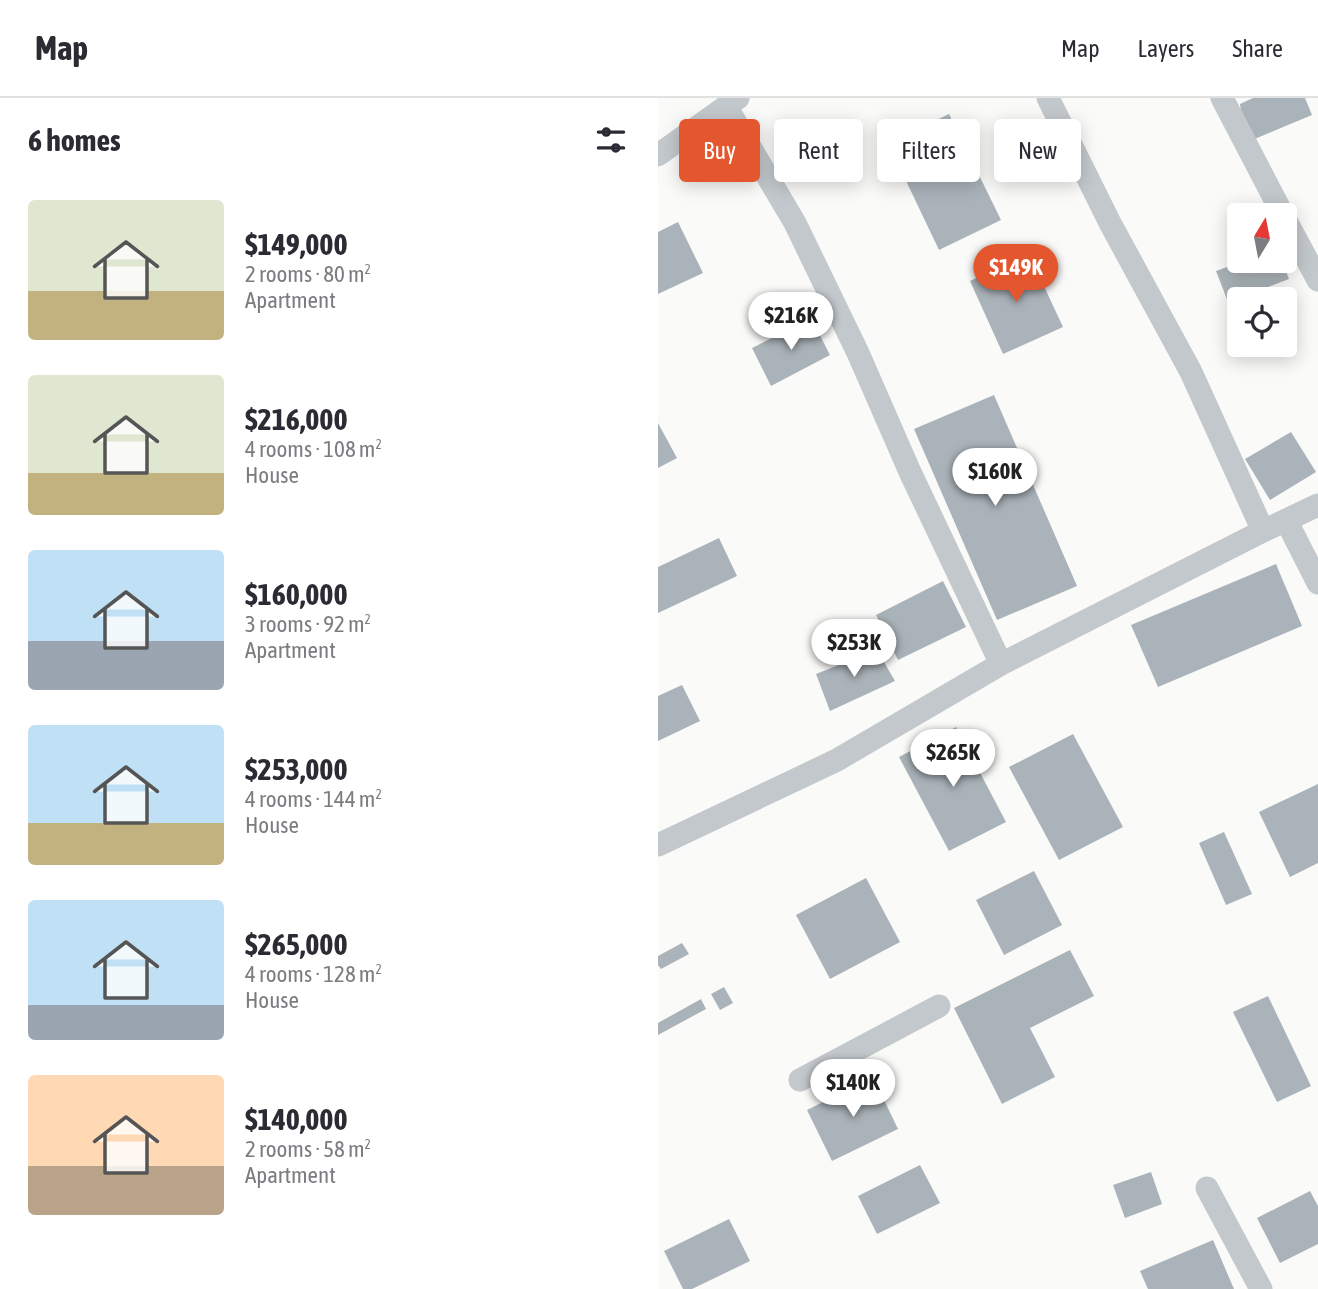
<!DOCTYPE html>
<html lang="en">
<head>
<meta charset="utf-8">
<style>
  body { margin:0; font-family:"Asap Condensed",sans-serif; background:#f7f7f7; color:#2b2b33; height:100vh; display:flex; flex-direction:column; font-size:26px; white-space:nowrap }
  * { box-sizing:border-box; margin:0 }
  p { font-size:23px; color:#7c7c81 }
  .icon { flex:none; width:38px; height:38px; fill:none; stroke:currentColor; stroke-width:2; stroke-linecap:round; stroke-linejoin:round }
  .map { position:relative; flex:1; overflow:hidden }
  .drawer { display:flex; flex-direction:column; background:#fff; width:658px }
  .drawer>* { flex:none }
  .guide { position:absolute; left:21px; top:21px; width:534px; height:63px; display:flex; gap:14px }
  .needle { width:46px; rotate:10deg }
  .tools { position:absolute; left:569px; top:105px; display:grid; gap:14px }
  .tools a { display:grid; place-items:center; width:70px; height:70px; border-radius:7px; background:#fff; box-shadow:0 4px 18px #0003; font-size:35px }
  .price { position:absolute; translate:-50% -60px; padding:0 16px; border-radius:24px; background:#fff; color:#222; font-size:23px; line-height:46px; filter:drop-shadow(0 2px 4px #0008) }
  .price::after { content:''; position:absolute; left:50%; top:42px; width:21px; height:16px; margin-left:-10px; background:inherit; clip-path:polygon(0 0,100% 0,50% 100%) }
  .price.selected { background:#e4572e; color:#fff }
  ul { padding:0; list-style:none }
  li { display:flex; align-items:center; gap:21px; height:175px; padding:0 28px }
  li span { display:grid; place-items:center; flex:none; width:196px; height:140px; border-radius:7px; color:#555 }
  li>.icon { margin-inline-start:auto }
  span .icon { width:84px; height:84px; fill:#fffc; stroke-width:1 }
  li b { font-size:30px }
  h2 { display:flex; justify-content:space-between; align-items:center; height:84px; padding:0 28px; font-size:30px }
  .chip { padding:0 24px; border-radius:7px; background:#fff; box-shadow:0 4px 18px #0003; font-size:24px; line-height:63px }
  .chip.selected { background:#e4572e; color:#fff }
  header { display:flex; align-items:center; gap:42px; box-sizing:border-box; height:98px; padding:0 35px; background:#fff; border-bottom:2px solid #e1e1e2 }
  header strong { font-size:33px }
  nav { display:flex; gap:38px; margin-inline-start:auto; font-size:24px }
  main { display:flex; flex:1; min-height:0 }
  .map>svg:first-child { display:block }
  .building { fill:#aab3b9 }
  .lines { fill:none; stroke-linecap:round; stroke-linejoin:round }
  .minor { stroke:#c3c8cc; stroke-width:23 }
</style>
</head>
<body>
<header>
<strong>Map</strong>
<nav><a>Map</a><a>Layers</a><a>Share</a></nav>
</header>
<main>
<section class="drawer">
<h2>6 homes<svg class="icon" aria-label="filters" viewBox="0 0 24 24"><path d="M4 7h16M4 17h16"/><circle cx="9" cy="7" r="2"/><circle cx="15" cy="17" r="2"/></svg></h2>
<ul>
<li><span style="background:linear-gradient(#dfe7d0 65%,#c2b280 0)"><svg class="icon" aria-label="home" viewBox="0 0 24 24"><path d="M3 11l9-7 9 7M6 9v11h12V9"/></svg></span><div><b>$149,000</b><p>2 rooms · 80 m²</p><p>Apartment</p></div></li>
<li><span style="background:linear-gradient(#dfe7d0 70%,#c2b280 0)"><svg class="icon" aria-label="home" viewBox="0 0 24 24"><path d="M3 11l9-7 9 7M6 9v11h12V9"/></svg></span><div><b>$216,000</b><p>4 rooms · 108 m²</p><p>House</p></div></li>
<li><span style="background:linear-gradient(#bfe0f5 65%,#9aa5b1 0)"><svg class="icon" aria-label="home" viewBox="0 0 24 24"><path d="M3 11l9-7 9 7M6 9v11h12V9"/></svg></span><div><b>$160,000</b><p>3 rooms · 92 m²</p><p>Apartment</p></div></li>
<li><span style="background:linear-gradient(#bfe0f5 70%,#c2b280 0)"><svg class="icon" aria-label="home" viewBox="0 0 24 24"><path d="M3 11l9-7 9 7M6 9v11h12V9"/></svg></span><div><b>$253,000</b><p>4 rooms · 144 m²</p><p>House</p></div></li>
<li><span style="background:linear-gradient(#bfe0f5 75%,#9aa5b1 0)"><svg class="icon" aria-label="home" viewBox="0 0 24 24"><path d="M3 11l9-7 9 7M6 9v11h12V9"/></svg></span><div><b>$265,000</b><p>4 rooms · 128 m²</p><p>House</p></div></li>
<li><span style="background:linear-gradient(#ffd9b3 65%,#b9a48a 0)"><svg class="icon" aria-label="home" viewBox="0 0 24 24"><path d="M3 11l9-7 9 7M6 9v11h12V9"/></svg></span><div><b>$140,000</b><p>2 rooms · 58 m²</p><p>Apartment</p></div></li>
</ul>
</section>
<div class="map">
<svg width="660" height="1191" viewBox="0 0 660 1191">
  <rect width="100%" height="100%" fill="#fafaf8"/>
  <!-- building -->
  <path class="building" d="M595,0h52l7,17 -67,28 -5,-39z
    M291,16l52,106 -62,30 -51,-107z
    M20,124l25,51 -45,21v-62z
    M371,156l34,73 -60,27 -33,-73z
    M585,163h39l7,18 -61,23 -12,-31z
    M153,220l19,37 -59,31 -19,-38z
    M336,297l83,191 -80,34 -83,-191z
    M0,325l19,35 -19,10z
    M633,334l25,40 -46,28 -25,-41z
    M61,440l18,38 -79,37v-46z
    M618,466l26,62 -144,61 -27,-62z
    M285,483l23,46 -68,33 -22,-45z
    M219,552l18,31 -65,30 -14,-37z
    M24,587l18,36 -42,20v-45z
    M298,629l50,95 -57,29 -50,-94z
    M415,636l50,93 -64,33 -50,-93z
    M660,686v79l-28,14 -31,-65z
    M566,734l28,62 -26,11 -27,-62z
    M376,773l28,54 -58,30 -28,-55z
    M208,780l34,64 -70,37 -34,-64z
    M24,845l7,11 -28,15 -3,-4v-9z
    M412,852l24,46 -64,32 25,49 -53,27 -48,-96z
    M66,889l9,16 -13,7 -9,-16z
    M610,898l43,90 -34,16 -44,-90z
    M43,901l5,10 -48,26v-12z
    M215,979l25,52 -66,32 -25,-51z
    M262,1067l20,38 -63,31 -19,-38z
    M493,1074l11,32 -37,14 -12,-33z
    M652,1093l8,15v38l-38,19 -23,-45z
    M71,1121l21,42 -58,28h-9l-19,-38z
    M555,1142l21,49h-86l-8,-18z"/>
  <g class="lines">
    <!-- minor -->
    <path class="minor" d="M390,0l62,125 81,149 72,159
      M564,0l61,117
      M68,8l69,117 63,130 52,119 91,192
      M0,57l80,-57
      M626,119l34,63
      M628,422l32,63
      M0,747l179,-85 164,-96 262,-133 55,-26
      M142,982l139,-74
      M549,1090l54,101"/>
  </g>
</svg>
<div class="tools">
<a><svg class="needle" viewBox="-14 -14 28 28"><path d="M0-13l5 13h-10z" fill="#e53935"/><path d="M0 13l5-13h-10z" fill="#7c7c81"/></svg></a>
<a><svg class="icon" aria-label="locate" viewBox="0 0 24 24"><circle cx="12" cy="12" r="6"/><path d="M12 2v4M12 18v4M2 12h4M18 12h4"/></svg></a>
</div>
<b class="price selected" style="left:358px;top:206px">$149K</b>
<b class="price" style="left:133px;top:254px">$216K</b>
<b class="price" style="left:337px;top:410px">$160K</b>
<b class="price" style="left:196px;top:581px">$253K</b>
<b class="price" style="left:295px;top:691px">$265K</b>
<b class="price" style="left:195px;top:1021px">$140K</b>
<div class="guide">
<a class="chip selected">Buy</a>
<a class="chip">Rent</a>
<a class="chip">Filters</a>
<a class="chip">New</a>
</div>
</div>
</main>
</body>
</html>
